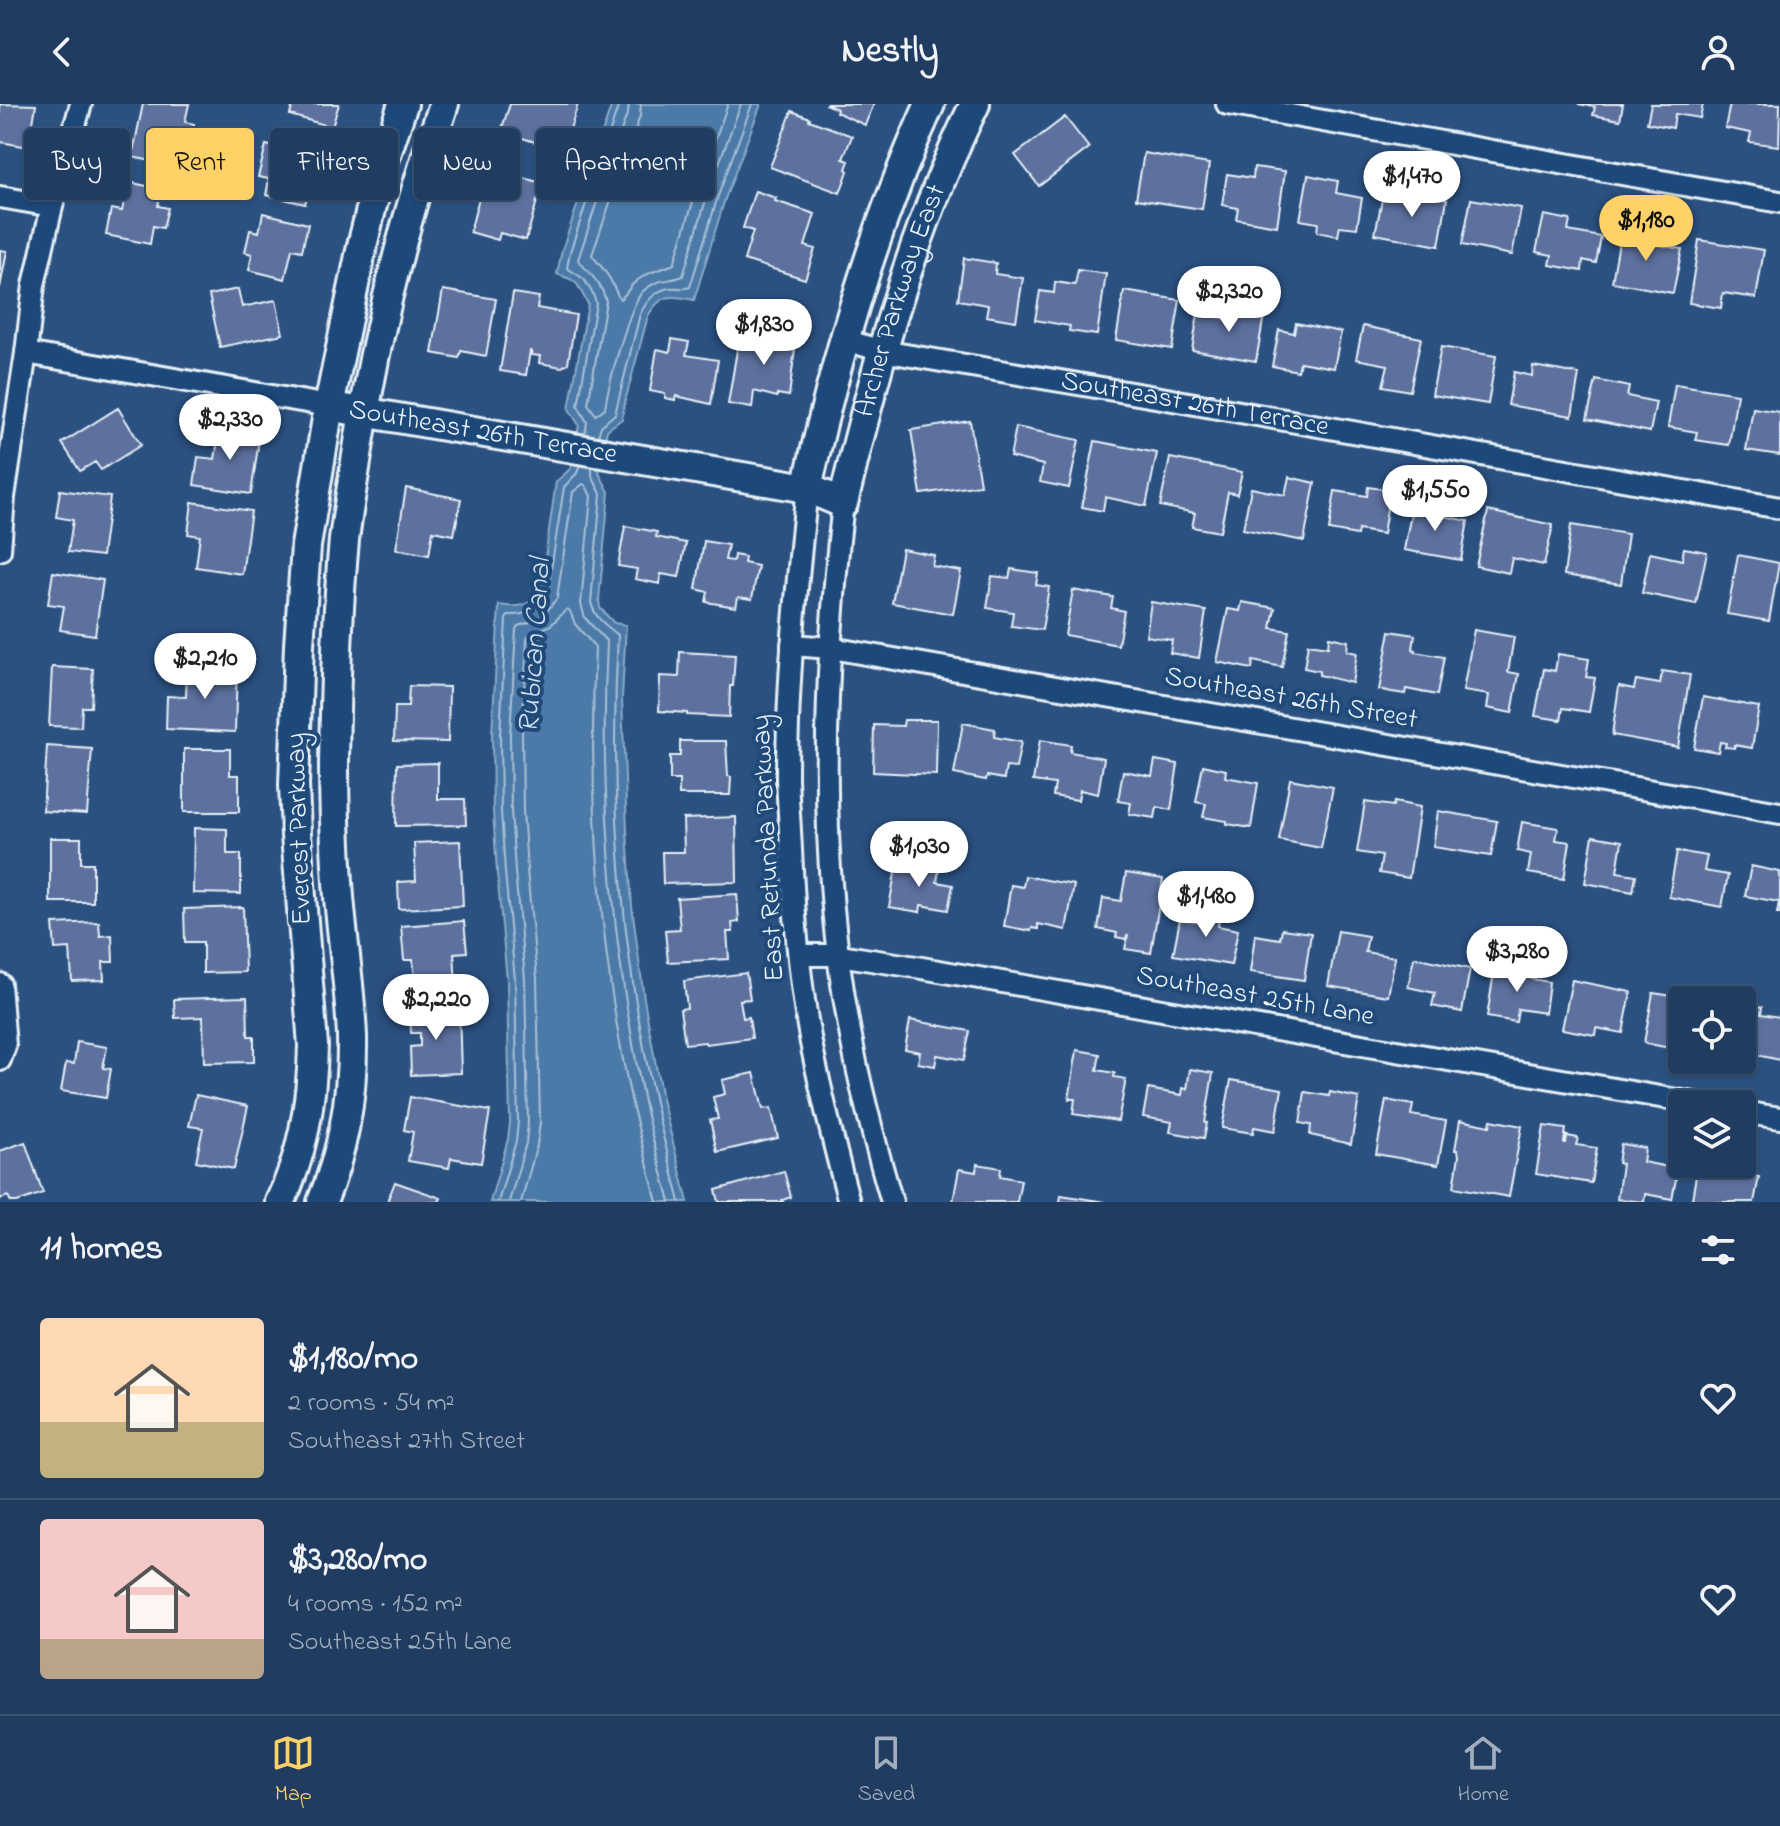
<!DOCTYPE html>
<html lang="en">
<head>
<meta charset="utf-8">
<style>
  body { margin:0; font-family:"Indie Flower",sans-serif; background:#284467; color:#f1f3f6; height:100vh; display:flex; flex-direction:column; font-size:30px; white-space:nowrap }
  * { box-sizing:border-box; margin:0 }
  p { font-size:26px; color:#a2aebd }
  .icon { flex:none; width:44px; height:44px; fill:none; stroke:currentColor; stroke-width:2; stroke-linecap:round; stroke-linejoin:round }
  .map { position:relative; height:1098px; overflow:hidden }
  .panel { display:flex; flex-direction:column; background:#203d61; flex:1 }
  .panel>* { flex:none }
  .banner { position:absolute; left:24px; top:24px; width:800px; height:72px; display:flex; gap:16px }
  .fabs { position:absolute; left:1668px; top:882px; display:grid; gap:16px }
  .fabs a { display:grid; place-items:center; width:88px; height:88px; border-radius:8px; background:#203d61; box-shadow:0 2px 6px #0004,0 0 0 2px #3d5676; font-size:40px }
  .price { position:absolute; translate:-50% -68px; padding:0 18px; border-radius:28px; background:#fff; color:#222; font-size:26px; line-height:52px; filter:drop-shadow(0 2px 4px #0008) }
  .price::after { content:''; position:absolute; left:50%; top:48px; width:24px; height:18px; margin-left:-12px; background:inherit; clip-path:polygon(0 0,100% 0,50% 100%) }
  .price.active { background:#ffd166; color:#111 }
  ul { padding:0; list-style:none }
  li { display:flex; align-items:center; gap:24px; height:200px; padding:0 40px }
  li+li { border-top:2px solid #3d5676 }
  li span { display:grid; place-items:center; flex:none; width:224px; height:160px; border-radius:8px; color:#555 }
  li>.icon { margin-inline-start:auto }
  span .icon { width:96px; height:96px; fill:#fffc; stroke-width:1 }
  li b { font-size:34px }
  h2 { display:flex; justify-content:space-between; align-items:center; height:96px; padding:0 40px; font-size:34px }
  .chip { padding:0 28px; border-radius:8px; background:#203d61; box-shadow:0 2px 6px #0004,0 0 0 2px #3d5676; font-size:28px; line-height:72px }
  .chip.active { background:#ffd166; color:#111 }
  header { display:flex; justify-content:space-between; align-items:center; height:104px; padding:0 40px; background:#203d61; font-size:36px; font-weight:800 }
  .tab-bar { display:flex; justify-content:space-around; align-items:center; height:112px; border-top:2px solid #3d5676; background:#203d61; font-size:22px; color:#a2aebd }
  .tab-bar a { display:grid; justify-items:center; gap:4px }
  .tab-bar .active { color:#ffd166 }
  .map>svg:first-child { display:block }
  .water { fill:#4b7aa8; stroke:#8aaac8; stroke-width:2 }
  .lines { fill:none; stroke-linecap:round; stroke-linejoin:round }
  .shore { stroke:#a9c1d8; stroke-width:2 }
  .building { fill:#5d6f9e; stroke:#e8f1f8; stroke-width:2 }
  .street-casing { stroke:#e8f1f8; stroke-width:26 }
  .secondary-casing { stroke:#e8f1f8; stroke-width:34 }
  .street { stroke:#1f4a7a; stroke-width:20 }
  .secondary { stroke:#1f4a7a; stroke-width:28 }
  .labels { text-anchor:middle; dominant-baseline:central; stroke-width:8; stroke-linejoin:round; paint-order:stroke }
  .street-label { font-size:28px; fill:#e8f1f8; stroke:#1f4a7a }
  .water-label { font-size:30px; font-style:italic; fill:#d0dfec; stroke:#1f4a7a }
</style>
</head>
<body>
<header><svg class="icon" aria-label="back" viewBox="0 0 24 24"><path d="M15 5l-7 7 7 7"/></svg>Nestly<svg class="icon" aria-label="person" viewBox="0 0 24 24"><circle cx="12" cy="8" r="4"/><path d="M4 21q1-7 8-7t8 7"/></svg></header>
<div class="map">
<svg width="1780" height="1098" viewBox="0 0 1780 1098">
  <rect width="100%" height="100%" fill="#2b5181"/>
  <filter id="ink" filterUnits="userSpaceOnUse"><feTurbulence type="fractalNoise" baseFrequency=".0125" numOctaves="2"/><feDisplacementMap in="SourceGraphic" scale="16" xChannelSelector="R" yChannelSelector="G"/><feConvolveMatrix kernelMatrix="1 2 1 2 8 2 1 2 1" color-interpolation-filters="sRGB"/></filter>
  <g filter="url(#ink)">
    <!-- water -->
    <path class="water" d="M612,0h149l-36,95 -31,101c-22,-5 -33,-7 -46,16l-24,89 -2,14 -15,11 -8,43 10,19 -10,108 1,8 14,15 12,2 -4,73 5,134 5,74 12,93 18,100 26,103h-198l18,-63 2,-16 -3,-143 -10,-107 -4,-62 -1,-76 7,-130c18,3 29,2 41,-13l16,-110 15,-14 8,-43 -10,-16 19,-105 -11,-20 -7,-5 -13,-5 5,-24z"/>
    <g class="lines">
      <!-- shore -->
      <path class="shore" d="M629,0l-1,8 -17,46 -33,102c11,14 23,21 28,41l-18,103 8,11 9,-7c3,-21 25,-105 38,-117 16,-14 26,-9 40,-15l25,-83 33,-89
        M641,0l-1,12 -48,139c6,8 13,15 18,24 4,7 6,14 10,20 6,-4 8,-10 13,-15 12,-12 27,-14 41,-20l23,-75 31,-85
        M585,330l2,-12 -9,-16 18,-103 -3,-9 -9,-15 -17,-11 3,-16 49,-148
        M598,332l3,-10 14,-12 25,-100c7,-13 15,-24 30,-26 8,-1 13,2 20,-1l28,-91 34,-92
        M592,364v8l9,18 -10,108c3,16 16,24 27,33 -9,155 3,315 37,467 7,33 17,67 25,100
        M498,1098l18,-61 2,-19 -3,-142 -10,-108 -4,-61 -1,-76 6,-116 3,-4c17,1 28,-6 38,-20l17,-108 13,-14 3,-8
        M509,1098l17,-59 2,-21 -3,-143 -10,-108 -4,-61 -1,-75 6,-106 2,-3 15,-5 11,-6 13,-17 16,-106 10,-8 3,2 5,10 -10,108 4,14 22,24c-8,153 6,310 37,460 7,33 17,67 26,100
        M521,1098l16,-57 3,-23 -3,-144 -10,-108 -4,-60 -1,-75 5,-96 2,-4 22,-10 16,-16 3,2 5,13 20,23c-7,151 5,314 38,461 8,31 16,63 24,94"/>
    </g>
    <!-- building -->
    <path class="building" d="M0,0l36,1 -7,42 -29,-5z
      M143,0h46l-4,18 9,2 -6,32 -20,-4 -2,12 -34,-7z
      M293,0h46l-7,23 -42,-12z
      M510,0h68l-15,47 -62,-20z
      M825,0h49l-9,21 -29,-13 1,-3z
      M1578,0h45l-3,16 -27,-5 2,-8z
      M1651,0h52l-3,14 -25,-4 -2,14 -26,-5z
      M1730,0h50l-1,42 -30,-4 2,-9 -26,-5z
      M792,7l18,7 -1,2 43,16 -9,23 6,2 -3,8 2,2 -8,22 -70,-26z
      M1065,13l24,31 -50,38 -24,-31z
      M282,30l48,11 -5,22 -13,-3 -5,17 4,1 -6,22 -39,-9 3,-16 -11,-2 8,-32 13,3z
      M1144,49l65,11 -7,45 -66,-10z
      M1254,63l31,4 -8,55 -41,-7 2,-11 -16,-3 5,-31 26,4z
      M498,67l44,12 -16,57 -26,-7 -2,7 -28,-8 10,-38 10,3z
      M1308,71l30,6 -2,12 26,5 -5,30 -17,-2 -2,10 -21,-4 1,-9 -18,-3z
      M128,78l33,7 -3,17 10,2 -5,20 -10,-2 -3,18 -44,-9 5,-26 11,2z
      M755,87l21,7 -1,3 40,13 -10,32 10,3 -10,30 -61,-19 9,-29 -10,-3z
      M1413,89l34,6 -8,47 -64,-12 8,-39 29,5z
      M1471,95l50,9 -9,47 -50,-10z
      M263,109l45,11 -6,27 -10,-2 -7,30 -36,-9 3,-16 -7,-2 5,-22 9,2z
      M1544,111l26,5 -2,11 33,6 -5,26 -13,-3 -1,11 -32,-6 2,-10 -16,-3z
      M1621,127l33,6 -1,7 29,5 -9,44 -61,-11z
      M1699,136l65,10 -8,48 -33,-5 -2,15 -32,-5z
      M0,146l7,1 -7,37z
      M964,154l32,5 -1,11 28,4 -7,43 -30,-5 2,-11 -30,-5z
      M1078,166l28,4 -9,61 -28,-4 1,-5 -35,-6 5,-29 14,2 1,-11 20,3z
      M238,185l4,18 34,-7 7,34 -63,13 -11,-52z
      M443,186l53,9 -10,57 -25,-5 -2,7 -27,-5z
      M1124,187l56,9 -8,49 -56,-9z
      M513,189l26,4 -2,11 39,7 -8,48 -6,4 -23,-4 1,-7 -9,-1 1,-3 -2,-1 -4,24 -26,-4z
      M1226,204l38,7 -8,46 -64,-11 6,-36 27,4z
      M1296,219l45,9 -7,36 -34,-6 -2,9 -26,-5 7,-36 15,3z
      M1363,222l58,12 -11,53 -27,-5 5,-21 -32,-6z
      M761,223l36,6 -8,63 -12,-2v3l-23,-6 -2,17 -24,-4 10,-60 20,4z
      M672,235l17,3 -3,13 32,5 -7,44 -35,-8 -1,4 -10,-2v-4l-15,-3 7,-42 13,3z
      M1441,243l55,9 -8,48 -56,-9z
      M1533,262l46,8 -7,42 -64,-11 6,-33 18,4z
      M1596,276l33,7 -2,9 29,6 -6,30 -63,-13z
      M1675,280l62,10 -8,51 -34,-5 2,-8 -29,-5z
      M118,304l23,37 -40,25 -6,-8 -15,9 -18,-28z
      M1753,304l27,4v43l-34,-5z
      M970,317l10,64 -59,9 -10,-64z
      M220,323l40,6 -9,61 -57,-9 4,-28 17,2z
      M1016,323l63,13 -10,48 -29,-6 3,-17 -33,-8z
      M1095,337l62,12 -11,53 -41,-9 -2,14 -21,-4z
      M1170,354l72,14 -5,22 -9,-2 -8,40 -28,-5 3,-14 -35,-7z
      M1289,373l26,6 -11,58 -61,-12 8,-41 34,7z
      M1368,383l22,3 -7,44 -25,-4 -1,5 -28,-5 6,-39 32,5z
      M406,384l55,11 -7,36 -21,-4 -4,24 -33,-6z
      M60,386l50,7 -8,59 -34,-4 5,-32 -17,-3z
      M192,398l59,9 -9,63 -46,-7 4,-31 -12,-2z
      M1413,399l27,5 -1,7 29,6 -7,39 -57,-10z
      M1488,407l65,14 -9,40 -32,-7 -3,15 -33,-7z
      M1571,421l57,9 -7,50 -57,-9z
      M625,422l32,6 -1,5 30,6 -7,34 -18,-3 -1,10 -25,-5 2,-10 -19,-3z
      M704,437l24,4 -3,15 8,1 1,-6 11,2 -1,6 14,3 -6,33 -14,-2 -2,10 -30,-5 2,-10 -12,-3z
      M1684,444l23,4 -11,52 -54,-11 8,-40 32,7z
      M902,445l32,6 -2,11 29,5 -8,43 -61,-11z
      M1738,451l41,8 -10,58 -42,-7z
      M1011,465l27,4 -2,12 13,2 -7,43 -31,-4 2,-14 -26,-4 5,-32 17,2z
      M53,468l50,8 -8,55 -35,-5 4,-24 -16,-2z
      M1073,486l40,7 -2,11 13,3 -6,34 -53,-10z
      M1151,498l55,9 -7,47 -29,-5 2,-13 -26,-4z
      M1242,498l33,6 -4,20 18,3 -7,36 -29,-6 -1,8 -35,-7 11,-53 12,2z
      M1474,526l40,7 -6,35 11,2 -7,39 -25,-5 2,-13 -26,-4z
      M1390,527l25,4 -2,14 3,1 -1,2 29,5 -7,38 -31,-6 -1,5 -26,-4z
      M1329,533l19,4 -1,10 10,2 -5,30 -33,-8v-4l-15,-3 4,-24 20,3z
      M680,548l55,3 -2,31h-3l-1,31 -42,-2v-2l-28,-2 1,-35 19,1z
      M1558,550l31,5 -3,18 9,1 -6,34 -26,-4 -2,12 -26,-4 9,-47 11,2z
      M187,561l50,2 -2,65 -69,-3 1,-33 19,1z
      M52,563l41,2 -2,38h-9l-1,20 -32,-1z
      M1662,567l28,4 -12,72 -66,-12 7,-49 15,3 2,-9 24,4z
      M409,582l40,1 -1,55 -54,-1 1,-34h13z
      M1703,593l56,10 -7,41 -18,-3v3l-9,-1 1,-4 -6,-1 -2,10 -24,-4z
      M904,616h33l-1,55 -63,-3 1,-47 29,1z
      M963,619l32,6 -1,8 27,5 -5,26 -10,-1 -2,12 -17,-3 -1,4 -32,-6z
      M1040,636l31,5 -1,7 34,6 -6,36 -18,-4 -2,10 -25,-4 2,-12 -22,-3z
      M680,637h46l2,35 3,1 -1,18h-51v-15h-9v-24h10z
      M47,642l45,3 -5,65 -44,-3z
      M184,645h46v26h9v37h-55z
      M1155,656l23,4 -7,46 -14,-3 -2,11 -26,-4 2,-11 -13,-2 5,-30 29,5z
      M438,659v36h27l1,26 -70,1 1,-62z
      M1203,661l23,5 -1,7 33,6 -7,45 -24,-4v-3l-24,-4 3,-13 -10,-2z
      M1290,675l43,8 -12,61 -42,-8z
      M1365,698l28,4 1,-4 26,5 -11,71 -30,-5 3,-17 -25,-4z
      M1438,707l59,10 -6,35 -58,-9z
      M736,713l1,65 -74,2 -1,-32h22l-1,-33z
      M1522,718l36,6 -2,12 14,2 -6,37 -36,-6 3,-19 -14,-3z
      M194,724l33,1v25h14v40l-48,-1z
      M1593,732l29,5 -5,31 19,3 -3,17 -48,-9z
      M50,734h31v25h12v39h-43z
      M460,737l3,65 -64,3 -1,-27 18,-1 -2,-38z
      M1677,747l30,5 -3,15 24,4 -6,32 -53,-10z
      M897,758l42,8 -2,12 16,3 -5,25 -27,-5 -1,7 -31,-5z
      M1751,762l29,6v41h-3l2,-11 -34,-6z
      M1126,769l37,6 -12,74 -26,-4 3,-14 -3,4 -9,-2 1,-4 -19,-4 5,-31 18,3z
      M1025,772l49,9 -8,45 -28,-6v5l-6,-1 -1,3 -27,-5 7,-41 12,2z
      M737,790l2,28 -7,1 1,9h-6l2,27 -61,3 -3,-32 15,-1 -3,-31z
      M243,803l2,65 -42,1v-31h-18l-1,-33z
      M1198,806l22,4 -2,12 20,4 -7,35 -58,-10 7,-36 16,3z
      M464,817l3,31 -13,1 2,32 -40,2 -3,-27h-9l-3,-34z
      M99,818l1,14 12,-1 1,27h-10l1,18 -32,1 -2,-33 -15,1 -2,-25z
      M1282,825l29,4 -7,47 -54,-8 5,-37 25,4z
      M1338,827l30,5 -3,16 30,5 -7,39 -60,-10z
      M1414,853l56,12 -8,43 -30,-6 3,-13 -27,-6z
      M1511,861l23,4 -2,10 17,3 -4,31 -27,-4 -2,13 -29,-5 7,-45 16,3z
      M746,869l4,26 -10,1 3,18 6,-1 3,21 -46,6 -1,-2 -20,2 -5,-35 7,-1 -3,-27z
      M1572,876l59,12 -8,41 -27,-5 -1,7 -33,-6z
      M1653,889l40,6 -11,1v36l-5,-1 -2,14 -31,-6z
      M247,893l1,39h6v26l-50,1 -1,-46 -28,1 -1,-19z
      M1742,899l20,4 -1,7 19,3v43l-28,-6 -1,8 -12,-2h3z
      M459,904l2,65 -50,2 -1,-28 10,-1v-13h-9l-1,-23z
      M910,916l60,11 -6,29 -27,-5 -2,11 -17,-3 2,-11 -15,-3z
      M77,938l30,5 -4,21 8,1 -5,29 -45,-7 5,-28 8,1z
      M1077,946l23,4 -3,16 18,3 -1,4 12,2 -8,42 -45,-7 2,-15h-6z
      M1190,965l23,4 -8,50h2l-3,15 -34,-6 2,-10 -29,-5 5,-28 34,6 1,-7 4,1z
      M754,969l9,36 8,-1 7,30 -61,14 -7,-32 8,-1 -5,-22 12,-3 -3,-14z
      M1231,976l51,9 -7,42 -21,-4 -1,6 -31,-5z
      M1305,988l24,4 1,-4 29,6 -8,46 -41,-9 1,-10 -11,-2z
      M196,991l52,11 -14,63 -38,-8 7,-33 -14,-2z
      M410,993l80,14 -9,52 -30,-5 -2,10 -41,-7 5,-29 -9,-2z
      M1386,996l27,5 -2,10 35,6 -8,44 -62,-11z
      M1460,1016l30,6 1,-6 31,6 -13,71 -55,-10 5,-31 -1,-6h-3z
      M1544,1022l22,3 -2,14h2l1,-7 11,2 -2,7 21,3 -6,35 -55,-9z
      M25,1038l18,51 -26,9h-6l-3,-6 -8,3v-48z
      M1621,1040l24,4 -2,14 35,7 -6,30 -27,-5 -1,8 -27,-3 5,-35 -4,-1z
      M977,1060l24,4 -1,8 21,4 -4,22h-64l6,-33 17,3z
      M1698,1060h32l-1,8 30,5 -5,25h-46l-16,-3z
      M784,1067l7,26 -9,3 1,2h-64l-3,-12z
      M395,1078l46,16 -2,4h-52z
      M1061,1091l44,7h-45z"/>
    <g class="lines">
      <defs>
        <g id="street">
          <path d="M1227,0l553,98"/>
          <path d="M0,93l52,9"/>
          <path id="s1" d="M845,236l37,11 279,47 619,110"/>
          <path d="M26,249l303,53"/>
          <path d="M807,384c-10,96 -20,192 -20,290 1,24 3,48 4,72 3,65 8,130 20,193 11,54 24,106 38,159"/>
          <path d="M843,399c-20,177 -26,358 8,534 10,56 25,110 41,165"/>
          <path d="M0,446l4,-53 22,-144 8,-68 18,-79 29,-102"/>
          <path d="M792,541l39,3 949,165"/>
          <path d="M799,851h40l77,12 784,137"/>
          <path d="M0,880l5,62 -5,14"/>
          <path d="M1742,1008l38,6"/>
        </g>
        <g id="secondary">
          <path id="s2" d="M345,305l462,79 36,15c33,-137 69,-272 132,-399"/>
          <path d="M807,384c29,-131 67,-262 123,-384"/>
          <path d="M280,1098c24,-49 32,-104 33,-157l-17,-210 -2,-50 5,-140 7,-99 23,-140 33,-160 19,-77 22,-65"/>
          <path d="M322,1098c22,-53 31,-109 30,-166 -2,-46 -9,-92 -13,-139 -3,-44 -5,-88 -5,-133 1,-74 3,-149 10,-224 3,-24 7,-48 11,-72 18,-123 48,-246 89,-364"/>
        </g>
      </defs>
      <!-- street casing -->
      <use href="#street" class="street-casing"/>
      <!-- secondary casing -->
      <use href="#secondary" class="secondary-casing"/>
      <!-- street -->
      <use href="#street" class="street"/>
      <!-- secondary -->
      <use href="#secondary" class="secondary"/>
    </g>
  </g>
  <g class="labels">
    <!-- street labels -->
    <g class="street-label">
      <text stroke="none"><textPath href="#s2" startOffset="718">Archer Parkway East</textPath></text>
      <text stroke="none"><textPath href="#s1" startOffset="356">Southeast 26th Terrace</textPath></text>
      <text stroke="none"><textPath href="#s2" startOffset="140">Southeast 26th Terrace</textPath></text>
      <text transform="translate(1291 595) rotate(10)">Southeast 26th Street</text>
      <text transform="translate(300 725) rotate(-92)">Everest Parkway</text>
      <text transform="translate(769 744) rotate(-93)">East Retunda Parkway</text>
      <text transform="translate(1255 893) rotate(10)">Southeast 25th Lane</text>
    </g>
    <!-- water labels -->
    <g class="water-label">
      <text transform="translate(536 542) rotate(-86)">Rubican Canal</text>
    </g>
  </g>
</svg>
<div class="fabs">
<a><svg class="icon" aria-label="locate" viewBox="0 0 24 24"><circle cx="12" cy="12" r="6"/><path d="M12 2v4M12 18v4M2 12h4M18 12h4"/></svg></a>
<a><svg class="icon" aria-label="layers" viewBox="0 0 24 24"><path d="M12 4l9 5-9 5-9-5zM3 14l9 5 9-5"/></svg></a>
</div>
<b class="price" style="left:1412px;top:115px">$1,470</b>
<b class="price active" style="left:1646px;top:159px">$1,180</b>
<b class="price" style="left:1229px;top:230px">$2,320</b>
<b class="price" style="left:764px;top:263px">$1,830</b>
<b class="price" style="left:230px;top:358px">$2,330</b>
<b class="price" style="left:1435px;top:429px">$1,550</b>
<b class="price" style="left:205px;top:597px">$2,210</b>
<b class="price" style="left:919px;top:785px">$1,030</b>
<b class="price" style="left:1206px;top:835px">$1,480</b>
<b class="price" style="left:1517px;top:890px">$3,280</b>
<b class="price" style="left:436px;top:938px">$2,220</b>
<div class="banner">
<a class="chip">Buy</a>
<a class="chip active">Rent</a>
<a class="chip">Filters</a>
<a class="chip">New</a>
<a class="chip">Apartment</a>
</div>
</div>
<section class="panel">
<h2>11 homes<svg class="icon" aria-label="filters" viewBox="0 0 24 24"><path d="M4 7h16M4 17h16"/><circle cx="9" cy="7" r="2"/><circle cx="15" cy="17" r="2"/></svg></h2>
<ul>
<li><span style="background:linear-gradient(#ffd9b3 65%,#c2b280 0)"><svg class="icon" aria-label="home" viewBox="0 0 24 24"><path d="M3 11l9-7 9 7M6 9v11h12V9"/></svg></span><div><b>$1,180/mo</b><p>2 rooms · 54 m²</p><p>Southeast 27th Street</p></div><svg class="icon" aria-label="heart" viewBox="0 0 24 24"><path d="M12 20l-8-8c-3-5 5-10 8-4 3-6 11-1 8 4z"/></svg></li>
<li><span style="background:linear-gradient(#f6c9c9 75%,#b9a48a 0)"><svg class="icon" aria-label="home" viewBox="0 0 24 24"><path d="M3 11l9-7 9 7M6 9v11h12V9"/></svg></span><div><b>$3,280/mo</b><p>4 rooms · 152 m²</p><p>Southeast 25th Lane</p></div><svg class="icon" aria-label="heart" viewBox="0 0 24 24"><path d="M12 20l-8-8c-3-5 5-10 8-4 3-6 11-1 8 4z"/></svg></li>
</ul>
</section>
<nav class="tab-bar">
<a class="active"><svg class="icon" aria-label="map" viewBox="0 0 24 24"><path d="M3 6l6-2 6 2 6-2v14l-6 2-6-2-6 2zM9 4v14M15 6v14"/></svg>Map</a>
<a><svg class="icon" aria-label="saved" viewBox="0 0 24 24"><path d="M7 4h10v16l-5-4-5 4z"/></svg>Saved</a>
<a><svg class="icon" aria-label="home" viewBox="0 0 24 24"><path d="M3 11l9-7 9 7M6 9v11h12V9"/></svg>Home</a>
</nav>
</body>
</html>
